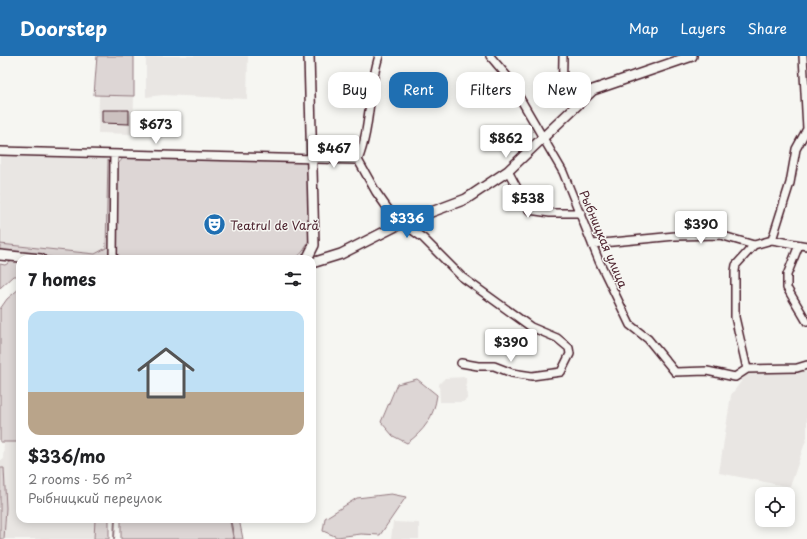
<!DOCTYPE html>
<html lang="en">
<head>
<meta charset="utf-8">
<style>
  body { margin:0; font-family:"Playpen Sans",sans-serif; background:#f2f2f2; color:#202124; height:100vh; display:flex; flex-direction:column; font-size:15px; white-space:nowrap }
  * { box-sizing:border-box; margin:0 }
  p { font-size:13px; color:#757577 }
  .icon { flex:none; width:22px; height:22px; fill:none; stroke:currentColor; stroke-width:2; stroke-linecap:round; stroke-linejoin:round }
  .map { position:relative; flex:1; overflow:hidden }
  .details { position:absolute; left:16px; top:199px; width:300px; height:268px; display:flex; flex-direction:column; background:#fff; border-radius:12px; box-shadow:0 2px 10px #0003 }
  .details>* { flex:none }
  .guide { position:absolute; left:328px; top:16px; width:380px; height:36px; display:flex; gap:8px }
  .tools { position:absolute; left:755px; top:431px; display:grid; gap:8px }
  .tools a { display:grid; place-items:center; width:40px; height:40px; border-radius:8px; background:#fff; box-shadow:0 2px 10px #0003; font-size:20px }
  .price { position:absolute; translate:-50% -34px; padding:0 9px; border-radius:4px; background:#fff; color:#222; font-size:13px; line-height:26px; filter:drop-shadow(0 1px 2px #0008) }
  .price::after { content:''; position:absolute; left:50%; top:24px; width:12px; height:9px; margin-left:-6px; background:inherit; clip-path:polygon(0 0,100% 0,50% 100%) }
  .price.selected { background:#1f6fb2; color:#fff }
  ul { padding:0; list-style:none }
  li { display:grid; align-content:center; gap:8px; height:212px; padding:0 12px }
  li span { display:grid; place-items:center; height:124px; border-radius:12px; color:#555 }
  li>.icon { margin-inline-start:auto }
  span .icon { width:72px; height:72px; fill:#fffc; stroke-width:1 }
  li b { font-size:17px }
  h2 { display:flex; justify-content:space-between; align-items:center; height:48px; padding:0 12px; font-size:17px }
  .tag { padding:0 14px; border-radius:12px; background:#fff; box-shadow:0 2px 10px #0003; font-size:14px; line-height:36px }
  .tag.selected { background:#1f6fb2; color:#fff }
  header { display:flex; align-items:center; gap:24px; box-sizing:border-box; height:56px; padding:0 20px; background:#1f6fb2; color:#fff }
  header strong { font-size:19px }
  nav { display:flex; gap:22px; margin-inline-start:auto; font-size:14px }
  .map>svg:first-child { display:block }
  .built { fill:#e9e6e3 }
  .green { fill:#ddd6d5; stroke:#947a80 }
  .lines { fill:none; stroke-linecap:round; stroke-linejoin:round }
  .stream { stroke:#8e747a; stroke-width:2 }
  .building { fill:#ccc1c0; stroke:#4a1f2b }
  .minor-casing { stroke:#4a1f2b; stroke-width:10 }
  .tertiary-casing { stroke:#4a1f2b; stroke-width:12 }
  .minor { stroke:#f6f6f2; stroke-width:7 }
  .tertiary { stroke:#f6f6f2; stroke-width:9 }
  .labels { text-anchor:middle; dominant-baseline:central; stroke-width:3; stroke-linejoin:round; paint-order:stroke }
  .poi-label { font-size:12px; fill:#4a1f2b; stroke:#f6f6f2; text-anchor:start }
  .street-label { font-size:12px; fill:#4a1f2b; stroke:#f6f6f2 }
</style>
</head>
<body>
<header>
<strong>Doorstep</strong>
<nav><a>Map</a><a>Layers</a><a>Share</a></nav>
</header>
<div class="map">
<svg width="807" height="483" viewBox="0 0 807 483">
  <rect width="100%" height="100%" fill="#f6f6f2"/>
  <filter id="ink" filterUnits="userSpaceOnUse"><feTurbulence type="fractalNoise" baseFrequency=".025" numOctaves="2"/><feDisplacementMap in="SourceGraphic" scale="8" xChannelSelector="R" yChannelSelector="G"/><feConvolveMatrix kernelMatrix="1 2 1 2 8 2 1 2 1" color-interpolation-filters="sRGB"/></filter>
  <g filter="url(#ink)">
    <!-- built -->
    <path class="built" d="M146,0h102l-1,43 -84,-4 -17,2z
      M99,39l35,1 -1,38 -35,-1z
      M0,99l105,3 3,2 -2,88 -11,6 -95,-10z
      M804,315l3,2v64l-17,50 -71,-14 12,-78 17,-23z
      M466,321l1,22 -4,3h-23l-1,-18 6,-6z
      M4,386h16v77h75l-1,20h-94v-79h3z
      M393,466l26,1v16h-28z"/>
    <!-- green -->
    <path class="green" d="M97,0h37v40l-40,-1z
      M123,102l181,3 3,4 3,71c-3,10 -7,18 -16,23h-172l-6,-7 2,-88z
      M108,104l3,2 -1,89c-2,3 -2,6 -5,7 -10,5 -89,-4 -105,-6v-22v14l95,10 11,-6z
      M14,204h6v16h-7l-13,12v-24l5,1z
      M20,232v154h-20v-133l7,-10z
      M417,323l20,16c-3,22 -13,36 -30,48l-14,-7 -12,-14 16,-38z
      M0,412h4l2,40 -2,31h-4z
      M391,438l15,3 -26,38 -19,-1 -24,3 -14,-6 2,-13 32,-20z
      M95,463h14v20h-15z
      M121,463h118l4,20h-122z"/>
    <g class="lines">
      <!-- stream -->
      <path class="stream" d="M230,463l4,20
        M114,483l1,-20"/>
    </g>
    <!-- building -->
    <path class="building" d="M102,54h27v14l-27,-1z"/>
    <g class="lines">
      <defs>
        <path id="minor" d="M379,0c-11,34 -8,72 -21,104l18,32 12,17 14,14 21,15 39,39 69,50 26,11 12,10 1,6 -9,18 -29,4 -20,-3 -18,-7h-16l-17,-3
          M490,0l17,20 56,96 36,89 31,64 18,14 27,33 32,-1 28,6 12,-8
          M563,0c0,26 -4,28 16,46
          M0,95l358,9
          M508,115l21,39 21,3h31
          M772,184l18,-57 6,-34 11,-20 -4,-73
          M592,188l83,-8 45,-1 34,10 18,-5 35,6
          M799,189l-12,30v13l20,34
          M113,203l1,-105
          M747,313l-12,-52v-46l1,-6 18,-20
          M747,313l50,-1 10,-3"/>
        <path id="tertiary" d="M0,199l41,4
          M307,203l7,-14 -5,-189
          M312,207l29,-9 61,-31 64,-24 42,-28 85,-81 99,-34"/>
      </defs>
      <!-- minor casing -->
      <use href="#minor" class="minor-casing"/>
      <!-- tertiary casing -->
      <use href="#tertiary" class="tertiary-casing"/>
      <!-- minor -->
      <use href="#minor" class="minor"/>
      <!-- tertiary -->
      <use href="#tertiary" class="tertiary"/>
    </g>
  </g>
  <!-- icons -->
  <defs>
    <symbol id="theatre-disc" viewBox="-11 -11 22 22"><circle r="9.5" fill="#1f6fb2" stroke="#f6f6f2"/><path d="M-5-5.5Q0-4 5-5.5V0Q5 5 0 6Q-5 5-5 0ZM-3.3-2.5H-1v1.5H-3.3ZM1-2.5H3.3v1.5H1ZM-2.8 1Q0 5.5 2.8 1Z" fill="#fff"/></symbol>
  </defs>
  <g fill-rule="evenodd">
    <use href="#theatre-disc" x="202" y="156" width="25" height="25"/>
  </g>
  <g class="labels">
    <!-- poi labels -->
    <g class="poi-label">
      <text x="230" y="169">Teatrul de Vară</text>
    </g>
    <!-- street labels -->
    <g class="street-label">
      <text transform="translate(604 183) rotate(67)">Рыбницкая улица</text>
    </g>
  </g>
</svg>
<div class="tools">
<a><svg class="icon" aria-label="locate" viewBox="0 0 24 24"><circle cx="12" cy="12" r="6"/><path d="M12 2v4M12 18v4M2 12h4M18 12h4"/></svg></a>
</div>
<b class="price" style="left:156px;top:89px">$673</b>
<b class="price" style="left:506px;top:103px">$862</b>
<b class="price" style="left:334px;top:113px">$467</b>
<b class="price" style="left:528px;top:163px">$538</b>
<b class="price selected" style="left:407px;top:183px">$336</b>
<b class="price" style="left:701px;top:189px">$390</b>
<b class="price" style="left:511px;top:307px">$390</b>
<div class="guide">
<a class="tag">Buy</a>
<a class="tag selected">Rent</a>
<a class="tag">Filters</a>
<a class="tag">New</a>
</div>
<section class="details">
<h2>7 homes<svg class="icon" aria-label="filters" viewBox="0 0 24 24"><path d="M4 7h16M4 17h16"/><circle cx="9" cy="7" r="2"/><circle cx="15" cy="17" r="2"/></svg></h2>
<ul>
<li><span style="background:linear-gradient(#bfe0f5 65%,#b9a48a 0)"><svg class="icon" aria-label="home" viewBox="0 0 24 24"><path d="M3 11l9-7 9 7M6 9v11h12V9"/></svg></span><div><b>$336/mo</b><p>2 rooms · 56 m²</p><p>Рыбницкий переулок</p></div></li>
</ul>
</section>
</div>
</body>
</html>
